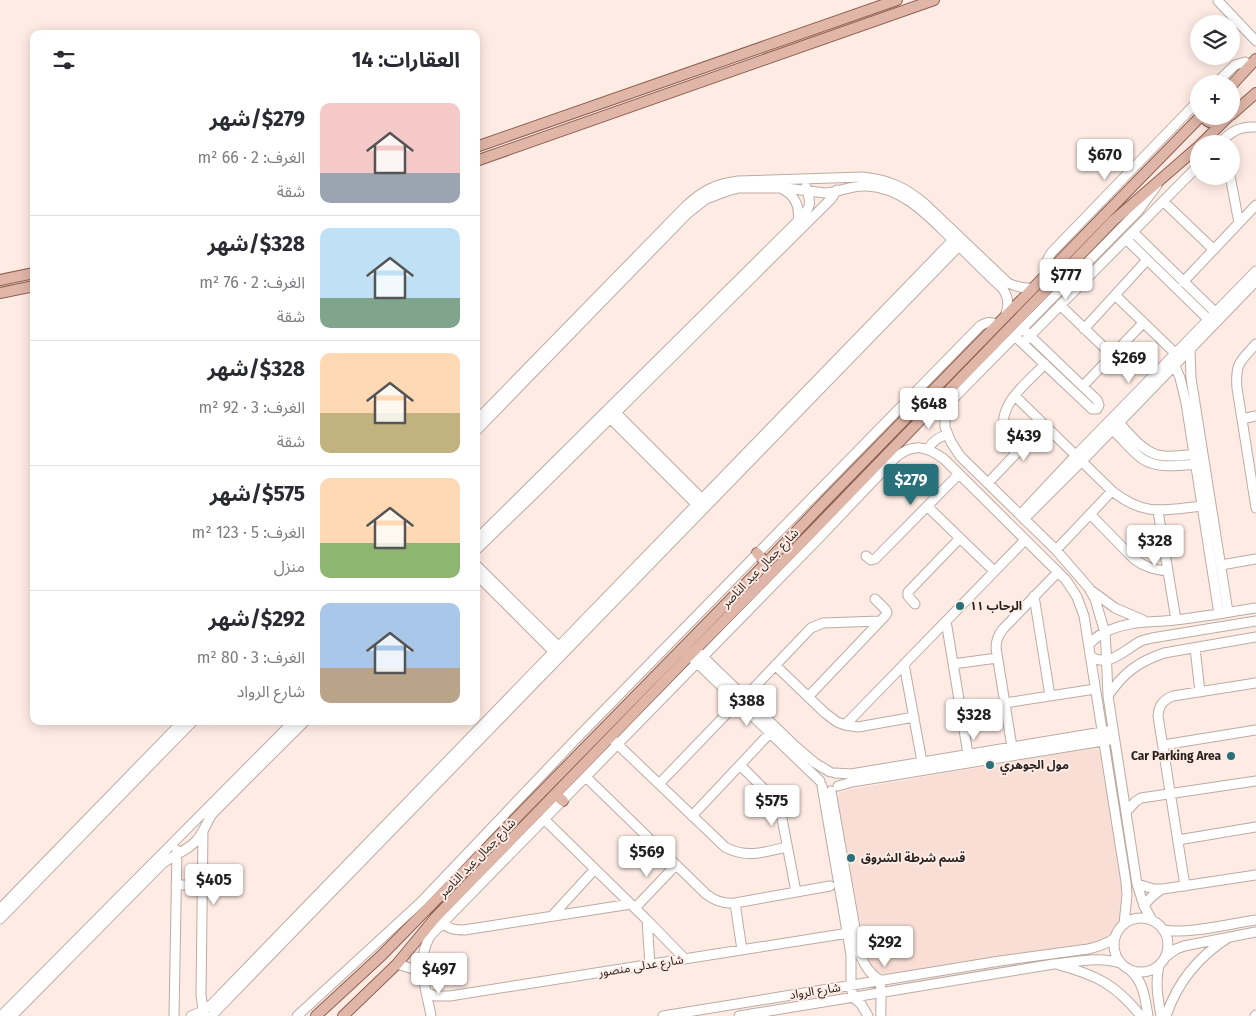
<!DOCTYPE html>
<html lang="ar">
<head>
<meta charset="utf-8">
<style>
  body { margin:0; font-family:"Fira Sans","Noto Sans Arabic",sans-serif; background:#f2f2f3; color:#2b2b33; direction:rtl; height:100vh; display:flex; flex-direction:column; font-size:19px; white-space:nowrap }
  * { box-sizing:border-box; margin:0 }
  p { font-size:16px; color:#7c7c81 }
  .icon { flex:none; width:28px; height:28px; fill:none; stroke:currentColor; stroke-width:2; stroke-linecap:round; stroke-linejoin:round }
  .map { position:relative; flex:1; overflow:hidden; direction:ltr }
  .details { position:absolute; left:30px; top:30px; width:450px; height:695px; display:flex; flex-direction:column; background:#fff; border-radius:10px; box-shadow:0 2px 12px #0003; direction:rtl }
  .details>* { flex:none }
  .fabs { position:absolute; left:1190px; top:15px; display:grid; gap:10px }
  .fabs a { display:grid; place-items:center; width:50px; height:50px; border-radius:50%; background:#fff; box-shadow:0 2px 12px #0003; font-size:25px }
  .price { position:absolute; translate:-50% -42px; padding:0 11px; border-radius:5px; background:#fff; color:#222; font-size:16px; line-height:32px; filter:drop-shadow(0 1px 2px #0008) }
  .price::after { content:''; position:absolute; left:50%; top:30px; width:15px; height:11px; margin-left:-8px; background:inherit; clip-path:polygon(0 0,100% 0,50% 100%) }
  .price.active { background:#28717a; color:#fff }
  ul { padding:0; list-style:none }
  li { display:flex; align-items:center; gap:15px; height:125px; padding:0 20px }
  li+li { border-top:1px solid #e1e1e2 }
  li span { display:grid; place-items:center; flex:none; width:140px; height:100px; border-radius:10px; color:#555 }
  li>.icon { margin-inline-start:auto }
  span .icon { width:60px; height:60px; fill:#fffc; stroke-width:1 }
  li b { font-size:21px }
  h2 { display:flex; justify-content:space-between; align-items:center; height:60px; padding:0 20px; font-size:21px }
  .map>svg:first-child { display:block }
  .built { fill:#f9ded5 }
  .lines { fill:none; stroke-linecap:round; stroke-linejoin:round }
  .minor-casing { stroke:#bcaba4; stroke-width:11 }
  .major-casing { stroke:#906152; stroke-width:12 }
  .minor { stroke:#fff; stroke-width:9 }
  .major { stroke:#dfb6a8; stroke-width:10 }
  .poi-dot { fill:#28717a; stroke:#feebe4; stroke-width:2 }
  .labels { text-anchor:middle; dominant-baseline:central; stroke-width:4; stroke-linejoin:round; paint-order:stroke }
  .street-label { font-size:12px; fill:#251f1d; stroke:#feebe4 }
  .poi-label { font-size:12px; font-weight:bold; fill:#251f1d; stroke:#feebe4; text-anchor:start }
</style>
</head>
<body>
<div class="map">
<svg width="1256" height="1016" viewBox="0 0 1256 1016">
  <rect width="100%" height="100%" fill="#feebe4"/>
  <!-- built -->
  <path class="built" d="M1092,748l6,2 3,4 23,140 -1,20 -4,9 -6,8 -8,7 -9,4 -10,2 -204,32 -6,-3 -9,-12 -2,-7 -28,-154 2,-6 3,-2 5,-2z"/>
  <g class="lines">
    <defs>
      <path id="minor" d="M1218,1l38,40
        M1215,84l20,-19 10,-3 5,4
        M1219,144c11,-12 20,-18 37,-17
        M1230,176l9,47
        M782,189c13,6 18,18 16,32
        M1164,202l50,48
        M1133,232l86,84
        M1126,239l86,84
        M1045,276c0,-10 1,-16 7,-24l147,-152
        M1183,282l73,-77
        M1115,295l60,58
        M1060,305l52,50
        M1084,329l63,-69
        M1019,340l73,69h5l2,-4 -2,-5 -71,-68
        M1023,343l176,-178
        M1256,344c-16,17 -21,20 -19,44l19,120
        M1190,350l1,28 37,234
        M1175,366l5,12 6,25 33,211
        M1083,386l60,-63
        M1015,396l97,95c33,26 51,19 90,15
        M616,413l86,86
        M610,418l86,86
        M1242,419l14,-3
        M476,421l210,-215c16,-15 29,-22 52,-25l125,-4c26,3 42,10 62,27l83,79c9,4 16,6 25,5
        M1119,423c11,11 23,28 39,32 13,3 27,0 40,-1
        M1113,430c9,9 18,20 28,28 17,12 39,7 58,6
        M476,431l211,-217 19,-15 21,-8 12,-3h47l39,5c14,-1 27,-8 42,-7 37,2 61,30 86,54 16,16 33,33 50,49 6,10 6,16 2,28
        M928,449c5,-8 10,-12 19,-14
        M1016,454c-4,-8 -10,-17 -12,-26 -5,-25 25,-47 41,-64
        M988,483l56,-59
        M928,507l66,64
        M1158,511l18,109
        M1090,514l44,45c11,8 20,11 34,12
        M1020,515l56,-60 180,-184
        M1024,519l58,-58 174,-180
        M476,540l322,-319c13,-14 14,-16 8,-34
        M476,550l63,-61 292,-290 6,-9
        M1056,550l56,-59
        M866,556l5,4 4,-1 84,-85
        M476,565l82,81
        M1221,565l35,-6
        M476,574l77,77
        M1092,591l23,17 28,12
        M1034,596l16,100
        M915,604l-7,-8v-4l52,-54
        M946,621l22,133
        M1089,645c5,-7 10,-10 18,-14 25,-11 43,-8 68,-11 27,-3 54,-8 81,-12
        M1195,648l5,44
        M699,653l96,93 20,17 15,9
        M1090,656c19,13 35,-7 51,-15 3,-1 7,-2 11,-3l104,-17
        M693,659l127,122
        M904,664l18,98
        M953,664l44,-6
        M775,665l50,48 12,9 8,3 13,2 56,-10
        M1108,696c15,-23 30,-34 56,-43l92,-16
        M745,697l66,-69 12,-5 57,-2
        M808,697l78,-82 1,-3 -2,-3 -10,-10
        M1005,703l90,-14
        M845,725l180,-185
        M614,741l111,106c22,12 39,5 62,0
        M1163,745l93,-15
        M1012,747l-16,-99c0,-8 2,-13 7,-19l55,-57
        M740,765l36,36 4,7 16,84
        M835,773l16,1 257,-43
        M586,777l120,117c9,7 17,10 29,9l95,-17
        M659,784l79,-82
        M822,786l29,169v30l2,12 8,7 7,12
        M838,786l14,-4 257,-42
        M831,791l28,160c3,10 7,17 14,24 2,2 5,3 6,5 4,7 1,27 2,36
        M1126,812l9,-10 6,-4 115,-17
        M692,816l78,-83
        M545,820l102,100 38,39
        M203,831l-2,164 3,21
        M1178,840l78,-13
        M1137,884l17,5h9l93,-14
        M176,885h26
        M1185,886l-27,-170c1,-11 5,-16 15,-20l83,-13
        M735,903l7,47
        M1144,906c5,-8 10,-12 18,-17
        M635,908l41,-43
        M0,909l183,-188
        M552,916l43,-47
        M1114 945a27 27 0 1 1 54 0a27 27 0 1 1-54 0Z
        M0,919l193,-198
        M647,920l3,45
        M1152,920l-8,-14 -7,-22 -29,-188 -2,-48 -1,-15 -10,-34 -6,-11 -33,-38 -96,-94 -9,-14 -6,-15v-15l2,-7 191,-194 19,-26
        M443,923c6,6 12,7 21,7l167,-26
        M1163,930c28,4 65,-6 93,-10
        M1165,957l11,-8 8,-3 72,-14
        M397,964l16,5 10,9
        M1059,965c38,10 57,20 82,51
        M1159,965c-4,17 -1,34 2,51
        M1130,970c14,12 15,29 18,46
        M426,992l9,4h15l405,-64
        M1,1016l293,-295
        M12,1016l150,-152c11,-9 25,-13 34,-23 8,-8 10,-19 17,-28l92,-92
        M174,1016l3,-166
        M191,1016l12,-5 9,-7 741,-764
        M212,1016l5,-6 742,-764
        M297,1016l124,-114 155,-163 404,-413c7,-4 10,-5 17,-1
        M431,1016c-5,-29 -16,-53 -1,-80l390,-399 76,-80c18,-14 30,-11 48,2l122,121 11,17 7,19 42,266 1,13 -3,29
        M663,1016l337,-55 88,-12c10,-2 18,-5 27,-11
        M739,1016l315,-52c22,-2 45,-8 66,-1
        M1166,1016c11,-33 33,-60 63,-79
        M1255,1016l1,-1"/>
      <path id="major" d="M1231,86l25,-27
        M1231,115l25,-22
        M1204,116c4,10 12,6 20,3
        M1201,144l28,-28
        M476,147l421,-147
        M476,161l458,-161
        M0,280l34,-7
        M0,293l34,-7
        M757,553l9,10
        M555,794l8,7
        M316,1016l66,-61 46,-47 338,-345 65,-68 370,-379
        M343,1016l54,-52 38,-46 254,-262 124,-125 300,-310 86,-75"/>
    </defs>
    <!-- minor casing -->
    <use href="#minor" class="minor-casing"/>
    <!-- major casing -->
    <use href="#major" class="major-casing"/>
    <!-- minor -->
    <use href="#minor" class="minor"/>
    <!-- major -->
    <use href="#major" class="major"/>
  </g>
  <!-- markers -->
  <g class="poi-dot">
    <circle cx="960" cy="606" r="5"/>
    <circle cx="1231" cy="756" r="5"/>
    <circle cx="990" cy="765" r="5"/>
    <circle cx="851" cy="858" r="5"/>
  </g>
  <g class="labels">
    <!-- street labels -->
    <g class="street-label">
      <text transform="translate(760 568) rotate(-46)">شارع جمال عبد الناصر</text>
      <text transform="translate(477 858) rotate(-46)">شارع جمال عبد الناصر</text>
      <text transform="translate(641 966) rotate(-9)">شارع عدلى منصور</text>
      <text transform="translate(815 991) rotate(-9)">شارع الرواد</text>
    </g>
    <!-- poi labels -->
    <g class="poi-label">
      <text x="970" y="606">الرحاب ١١</text>
      <text x="1221" y="756" text-anchor="end">Car Parking Area</text>
      <text x="1000" y="765">مول الجوهري</text>
      <text x="861" y="858">قسم شرطة الشروق</text>
    </g>
  </g>
</svg>
<div class="fabs">
<a><svg class="icon" aria-label="layers" viewBox="0 0 24 24"><path d="M12 4l9 5-9 5-9-5zM3 14l9 5 9-5"/></svg></a>
<a>+</a>
<a>−</a>
</div>
<b class="price" style="left:1105px;top:181px">$670</b>
<b class="price" style="left:1066px;top:301px">$777</b>
<b class="price" style="left:1129px;top:384px">$269</b>
<b class="price" style="left:929px;top:430px">$648</b>
<b class="price" style="left:1024px;top:462px">$439</b>
<b class="price active" style="left:911px;top:506px">$279</b>
<b class="price" style="left:1155px;top:567px">$328</b>
<b class="price" style="left:747px;top:727px">$388</b>
<b class="price" style="left:974px;top:741px">$328</b>
<b class="price" style="left:772px;top:827px">$575</b>
<b class="price" style="left:647px;top:878px">$569</b>
<b class="price" style="left:214px;top:906px">$405</b>
<b class="price" style="left:885px;top:968px">$292</b>
<b class="price" style="left:439px;top:995px">$497</b>
<section class="details">
<h2>العقارات: 14<svg class="icon" aria-label="filters" viewBox="0 0 24 24"><path d="M4 7h16M4 17h16"/><circle cx="9" cy="7" r="2"/><circle cx="15" cy="17" r="2"/></svg></h2>
<ul>
<li><span style="background:linear-gradient(#f6c9c9 70%,#9aa5b1 0)"><svg class="icon" aria-label="home" viewBox="0 0 24 24"><path d="M3 11l9-7 9 7M6 9v11h12V9"/></svg></span><div><b>$279/شهر</b><p>الغرف: 2 · 66 m²</p><p>شقة</p></div></li>
<li><span style="background:linear-gradient(#bfe0f5 70%,#7fa58c 0)"><svg class="icon" aria-label="home" viewBox="0 0 24 24"><path d="M3 11l9-7 9 7M6 9v11h12V9"/></svg></span><div><b>$328/شهر</b><p>الغرف: 2 · 76 m²</p><p>شقة</p></div></li>
<li><span style="background:linear-gradient(#ffd9b3 60%,#c2b280 0)"><svg class="icon" aria-label="home" viewBox="0 0 24 24"><path d="M3 11l9-7 9 7M6 9v11h12V9"/></svg></span><div><b>$328/شهر</b><p>الغرف: 3 · 92 m²</p><p>شقة</p></div></li>
<li><span style="background:linear-gradient(#ffd9b3 65%,#8fb573 0)"><svg class="icon" aria-label="home" viewBox="0 0 24 24"><path d="M3 11l9-7 9 7M6 9v11h12V9"/></svg></span><div><b>$575/شهر</b><p>الغرف: 5 · 123 m²</p><p>منزل</p></div></li>
<li><span style="background:linear-gradient(#a9c7e8 65%,#b9a48a 0)"><svg class="icon" aria-label="home" viewBox="0 0 24 24"><path d="M3 11l9-7 9 7M6 9v11h12V9"/></svg></span><div><b>$292/شهر</b><p>الغرف: 3 · 80 m²</p><p>شارع الرواد</p></div></li>
</ul>
</section>
</div>
</body>
</html>
